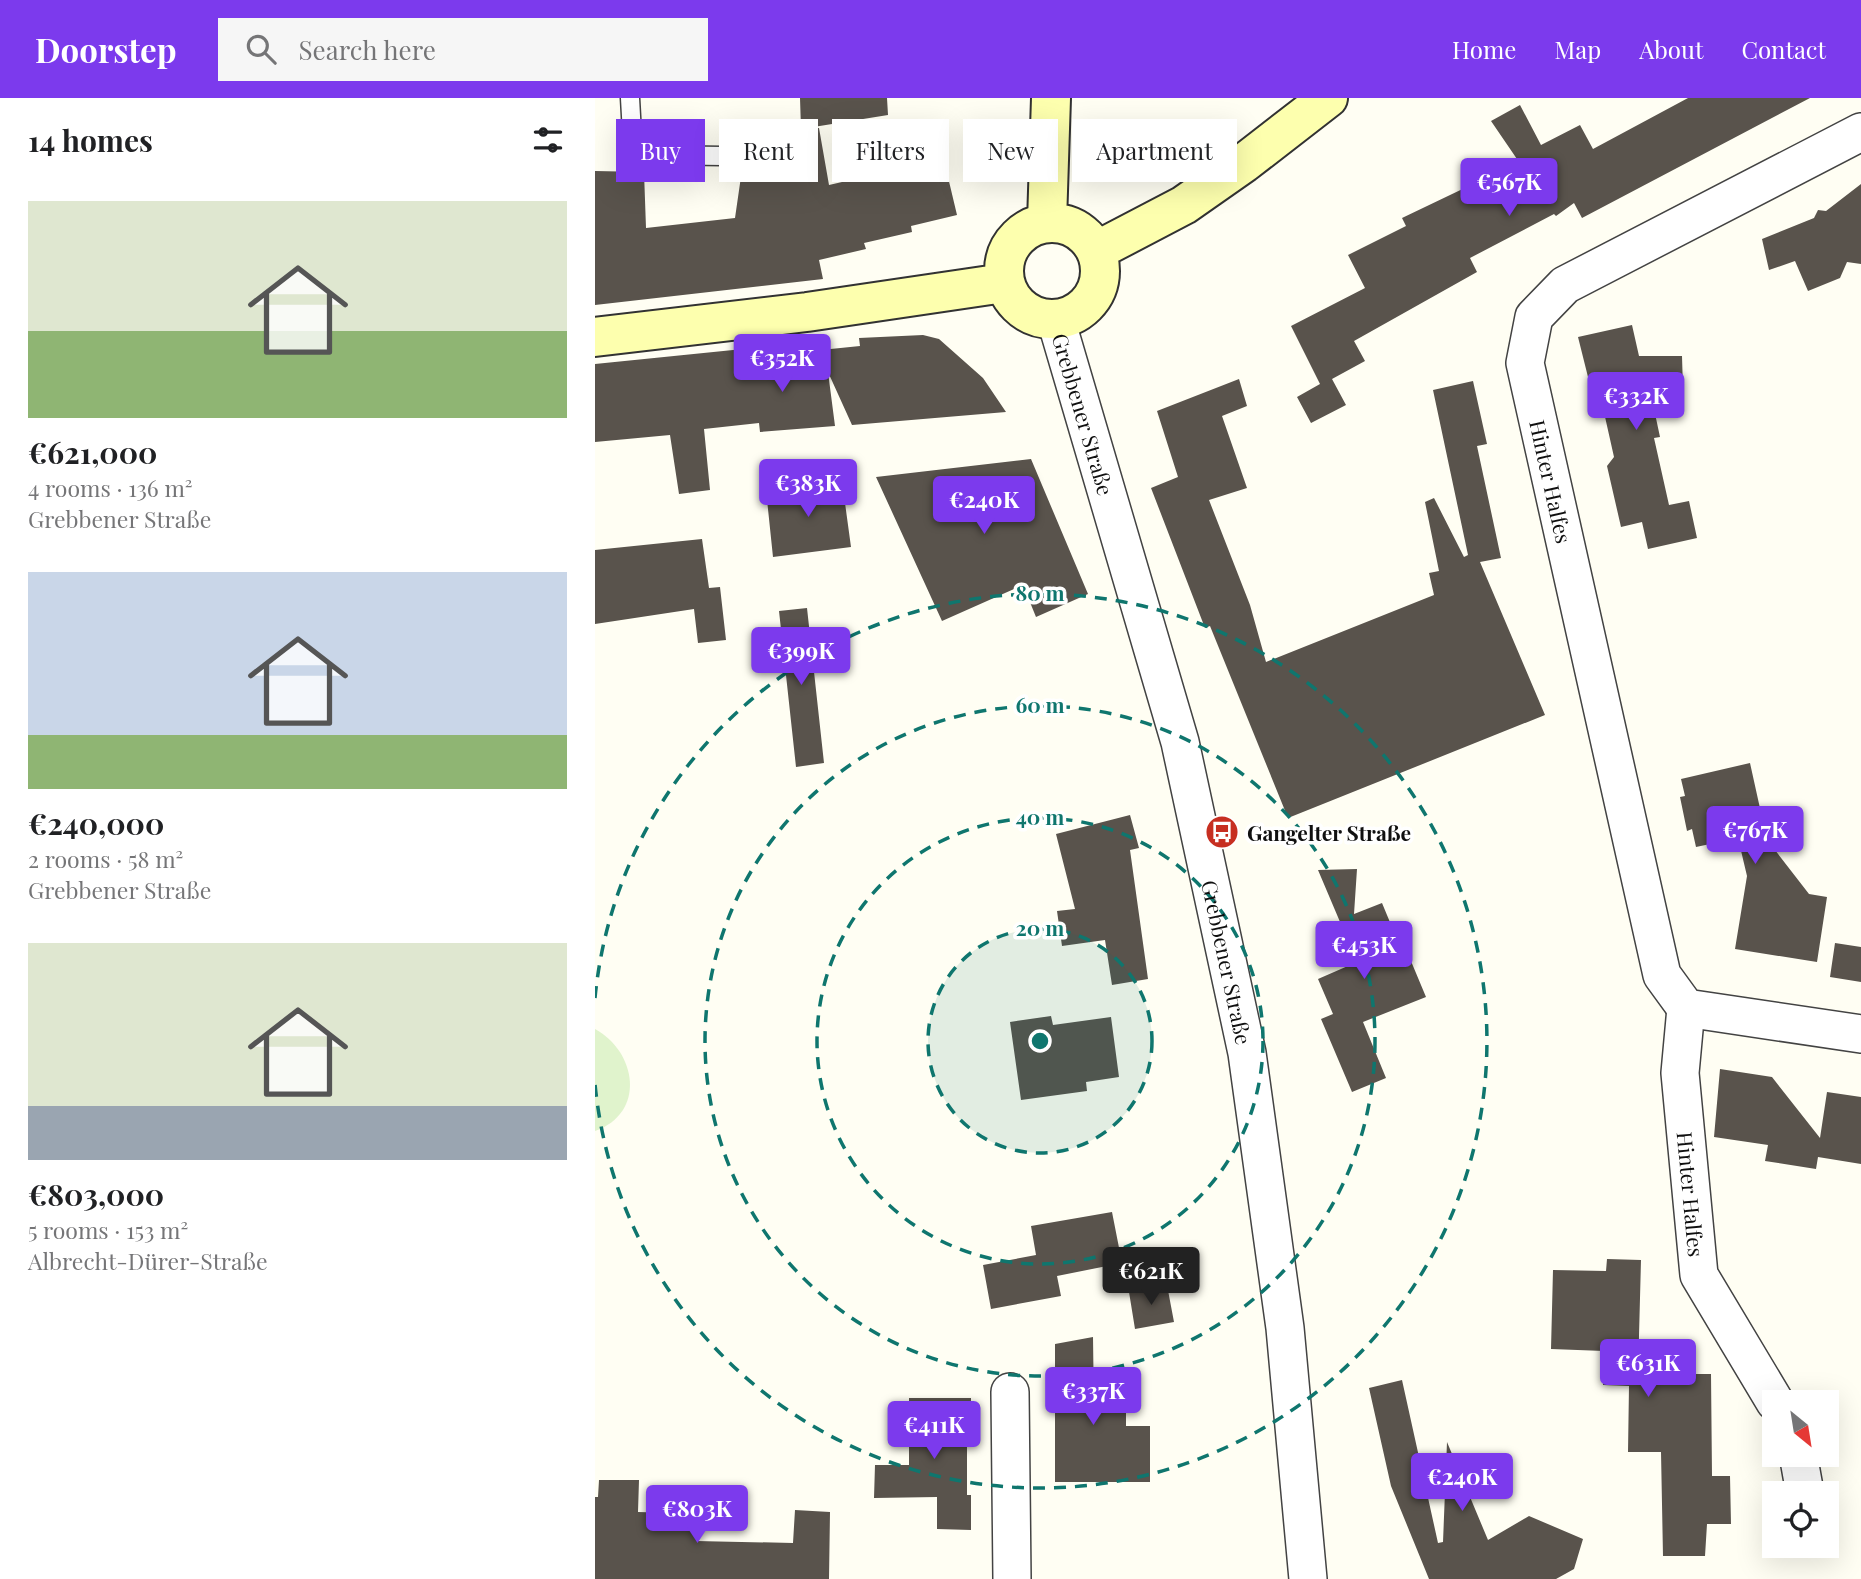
<!DOCTYPE html>
<html lang="en">
<head>
<meta charset="utf-8">
<style>
  body { margin:0; font-family:"Playfair Display",serif; background:#f6f6f6; color:#202124; height:100vh; display:flex; flex-direction:column; font-size:26px; white-space:nowrap }
  * { box-sizing:border-box; margin:0 }
  p { font-size:23px; color:#757577 }
  .icon { flex:none; width:38px; height:38px; fill:none; stroke:currentColor; stroke-width:2; stroke-linecap:round; stroke-linejoin:round }
  .map { position:relative; flex:1; overflow:hidden }
  .sheet { display:flex; flex-direction:column; background:#fff; width:595px }
  .sheet>* { flex:none }
  .hud { position:absolute; left:21px; top:21px; width:665px; height:63px; display:flex; gap:14px }
  .needle { width:46px; rotate:150deg }
  .tools { position:absolute; left:1167px; top:1292px; display:grid; gap:14px }
  .tools a { display:grid; place-items:center; width:77px; height:77px; border-radius:0px; background:#fff; box-shadow:0 7px 28px #0002; font-size:35px }
  .price { position:absolute; translate:-50% -60px; padding:0 16px; border-radius:7px; background:#7c3aed; color:#fff; font-size:23px; line-height:46px; filter:drop-shadow(0 2px 4px #0008) }
  .price::after { content:''; position:absolute; left:50%; top:42px; width:21px; height:16px; margin-left:-10px; background:inherit; clip-path:polygon(0 0,100% 0,50% 100%) }
  .price.on { background:#222; color:#fff }
  ul { padding:0; list-style:none }
  li { display:grid; align-content:center; gap:14px; height:371px; padding:0 28px }
  li span { display:grid; place-items:center; height:217px; border-radius:0px; color:#555 }
  li>.icon { margin-inline-start:auto }
  span .icon { width:126px; height:126px; fill:#fffc; stroke-width:1 }
  li b { font-size:30px }
  h2 { display:flex; justify-content:space-between; align-items:center; height:84px; padding:0 28px; font-size:30px }
  .chip { padding:0 24px; border-radius:0px; background:#fff; box-shadow:0 7px 28px #0002; font-size:24px; line-height:63px }
  .chip.on { background:#7c3aed; color:#fff }
  header { display:flex; align-items:center; gap:42px; box-sizing:border-box; height:98px; padding:0 35px; background:#7c3aed; color:#fff }
  header strong { font-size:33px }
  nav { display:flex; gap:38px; margin-inline-start:auto; font-size:24px }
  .search { width:490px; height:63px; background:#f6f6f6; display:flex; align-items:center; gap:18px; box-sizing:border-box; padding:0 24px; border-radius:0px; color:#757577; font-size:26px }
  main { display:flex; flex:1; min-height:0 }
  .map>svg:first-child { display:block }
  .pitch { fill:#e0f3cc }
  .building { fill:#59534c }
  .lines { fill:none; stroke-linecap:round; stroke-linejoin:round }
  .lane-casing { stroke:#434343; stroke-width:21 }
  .street-casing { stroke:#434343; stroke-width:40 }
  .secondary-casing { stroke:#323232; stroke-width:42 }
  .lane { stroke:#fff; stroke-width:18 }
  .street { stroke:#fff; stroke-width:37 }
  .secondary { stroke:#fdffae; stroke-width:38 }
  .ring { fill:none; stroke:#0f766e; stroke-width:3.5; stroke-dasharray:12 9 }
  .labels { text-anchor:middle; dominant-baseline:central; stroke-width:7; stroke-linejoin:round; paint-order:stroke }
  .street-label { font-size:21px; fill:#101010; stroke:#fff }
  .poi-label { font-size:21px; font-weight:bold; fill:#101010; stroke:#fff; text-anchor:start }
  .centre { fill:#0f766e; stroke:#fff; stroke-width:3.5 }
  .ring-label { font-size:21px; text-anchor:middle; font-weight:bold; fill:#0f766e; stroke:#fff; stroke-width:7; stroke-linejoin:round; paint-order:stroke }
</style>
</head>
<body>
<header>
<strong>Doorstep</strong>
<div class="search"><svg class="icon" aria-label="search" viewBox="0 0 24 24"><circle cx="10" cy="10" r="6"/><path d="M15 15l6 6"/></svg>Search here</div>
<nav><a>Home</a><a>Map</a><a>About</a><a>Contact</a></nav>
</header>
<main>
<section class="sheet">
<h2>14 homes<svg class="icon" aria-label="filters" viewBox="0 0 24 24"><path d="M4 7h16M4 17h16"/><circle cx="9" cy="7" r="2"/><circle cx="15" cy="17" r="2"/></svg></h2>
<ul>
<li><span style="background:linear-gradient(#dfe7d0 60%,#8fb573 0)"><svg class="icon" aria-label="home" viewBox="0 0 24 24"><path d="M3 11l9-7 9 7M6 9v11h12V9"/></svg></span><div><b>€621,000</b><p>4 rooms · 136 m²</p><p>Grebbener Straße</p></div></li>
<li><span style="background:linear-gradient(#c9d6e8 75%,#8fb573 0)"><svg class="icon" aria-label="home" viewBox="0 0 24 24"><path d="M3 11l9-7 9 7M6 9v11h12V9"/></svg></span><div><b>€240,000</b><p>2 rooms · 58 m²</p><p>Grebbener Straße</p></div></li>
<li><span style="background:linear-gradient(#dfe7d0 75%,#9aa5b1 0)"><svg class="icon" aria-label="home" viewBox="0 0 24 24"><path d="M3 11l9-7 9 7M6 9v11h12V9"/></svg></span><div><b>€803,000</b><p>5 rooms · 153 m²</p><p>Albrecht-Dürer-Straße</p></div></li>
</ul>
</section>
<div class="map">
<svg width="1266" height="1481" viewBox="0 0 1266 1481">
  <rect width="100%" height="100%" fill="#fffef3"/>
  <!-- pitch -->
  <path class="pitch" d="M0,931c42,23 51,84 0,102z"/>
  <!-- building -->
  <path class="building" d="M205,0h87l1,17 -87,14z
    M1093,0h122l-228,120 -8,-15 -18,13 -2,-2 -84,44 7,14 -123,69 11,20 -33,18 14,26 -35,18 -14,-26 23,-13 -29,-58 74,-38 -17,-33 58,-29 -4,-8 117,-56 -28,-41 29,-16 21,40 39,-20 13,24z
    M224,30l10,57 65,-15 -2,-7 50,-11 15,63 -46,11 1,6 -48,11 2,6 -47,11 4,19 -228,26v-134l49,1 2,56 89,-10 12,-83z
    M1266,86v80l-14,-2 -7,16 -32,13 -13,-30 -26,9 -7,-31 52,-21 4,-8 8,1z
    M1037,227l7,31h43l1,33 -33,1 10,47 -6,1 15,67 20,-4 8,37 -49,11 -6,-27 -21,5 -14,-61 7,-9 -13,-58 -7,2 -16,-64z
    M328,237l16,4 44,39 23,34 -154,13 -24,-53 7,54 -75,6 -1,-9 -55,6 6,61 -31,4 -9,-59 -75,7v-78l148,-15v9l117,-12 -1,-8z
    M644,281l8,27 -25,10 25,72 -38,12 41,105 16,57 168,-67 -5,-22 10,-2 -14,-69 9,-4 30,59 4,-2 -35,-165 40,-9 14,63 -10,2 24,112 -21,4 65,153 -257,103 -78,-192 -5,2 -54,-140 27,-11 -21,-66z
    M436,361l57,135 -52,23 -13,-32 -81,36 -66,-144z
    M247,383l9,66 -78,10 -7,-67z
    M107,441l7,49 11,-1 6,53 -28,3 -4,-34 -99,15v-74z
    M212,510l17,155 -28,4 -17,-156z
    M1155,665l15,68 -4,1 48,62 18,3 -10,65 -82,-13 12,-73 -9,-38 -42,9 -4,-18 -5,2 -7,-34 5,-1 -4,-17z
    M535,717l9,33 -9,2 18,129 -36,6 -7,-45 -43,6 -5,-35 18,-2 -19,-75z
    M762,771l-3,45 28,-11 17,41 4,-2 23,55 -63,25 23,56 -34,14 -31,-73 12,-5 -15,-35 39,-17 -39,-92z
    M1240,845l26,4v35l-31,-5z
    M456,918l2,9 58,-8 8,60 -33,5 1,9 -66,9 -11,-78z
    M1125,971l52,8 48,61 7,-46 34,5v67l-43,-7 -2,12 -51,-8 3,-16 -54,-8z
    M517,1114l10,51 -65,13 4,20 -70,13 -8,-44 53,-10 -5,-29z
    M1012,1161l34,1 -3,114h73l1,102h18l1,48h-24l-2,32h-42l-2,-104h-33l1,-66 -26,-1 1,-34 -53,-2 2,-79 53,1z
    M572,1187l7,37 -39,7 -6,-37z
    M498,1239l1,74 32,-1v16h24v56h-95v-138z
    M807,1282l36,163 5,-1 4,-100 41,98 41,-24 54,23 -9,30 -18,10h-127l-38,-93 -22,-98z
    M314,1300h62v35h-4v62h4v35l-34,-1v-32l-63,1 1,-33h34z
    M4,1382h40l-1,32 36,1v10l22,1v17l97,2 2,-33 35,2 -1,67h-234v-82h3z"/>
  <g class="lines">
    <defs>
      <path id="lane" d="M35,0l2,36 19,21 72,1"/>
      <g id="street">
        <path id="s1" d="M1266,34l-296,153 -31,32 -9,46 137,612 24,33 175,26"/>
        <path id="s2" d="M461,222l124,422 67,311 38,275 23,251"/>
        <path id="s3" d="M1091,910l-6,65 19,202 76,127"/>
        <path d="M415,1294l2,187"/>
        <path d="M1203,1356l7,39"/>
      </g>
      <path id="secondary" d="M452,124l4,-124
        M409 173a48 48 0 1 1 96 0a48 48 0 1 1-96 0Z
        M501,153l88,-46 60,-42 84,-65
        M0,239l212,-25 197,-29"/>
    </defs>
    <!-- lane casing -->
    <use href="#lane" class="lane-casing"/>
    <!-- street casing -->
    <use href="#street" class="street-casing"/>
    <!-- secondary casing -->
    <use href="#secondary" class="secondary-casing"/>
    <!-- lane -->
    <use href="#lane" class="lane"/>
    <!-- street -->
    <use href="#street" class="street"/>
    <!-- secondary -->
    <use href="#secondary" class="secondary"/>
  </g>
  <!-- distance rings -->
  <circle cx="445" cy="943" r="112" fill="#0f766e" fill-opacity=".12"/>
  <g class="ring">
    <circle cx="445" cy="943" r="112"/>
    <circle cx="445" cy="943" r="223"/>
    <circle cx="445" cy="943" r="335"/>
    <path d="M0 900A447 447 0 1 1 0 986"/>
  </g>
  <!-- icons -->
  <defs>
    <symbol id="bus-disc" viewBox="-11 -11 22 22"><circle r="9.5" fill="#c72f21" stroke="#fff"/><path d="M-5-6H5V4H4V6H2V4H-2V6H-4V4H-5ZM-3.5-4V0h7V-4ZM-3.5 1.2v1.5H-2V1.2ZM2 1.2v1.5H3.5V1.2Z" fill="#fff"/></symbol>
  </defs>
  <g fill-rule="evenodd">
    <use href="#bus-disc" x="608" y="715" width="38" height="38"/>
  </g>
  <g class="labels">
    <!-- street labels -->
    <g class="street-label">
      <text stroke="none"><textPath href="#s2" startOffset="98">Grebbener Straße</textPath></text>
      <text stroke="none"><textPath href="#s1" startOffset="546">Hinter Halfes</textPath></text>
      <text stroke="none"><textPath href="#s2" startOffset="665">Grebbener Straße</textPath></text>
      <text stroke="none"><textPath href="#s3" startOffset="187">Hinter Halfes</textPath></text>
    </g>
    <!-- poi labels -->
    <g class="poi-label">
      <text x="652" y="734">Gangelter Straße</text>
    </g>
  </g>
  <circle cx="445" cy="943" r="10" class="centre"/>
  <g class="ring-label">
    <text x="445" y="503">80 m</text>
    <text x="445" y="615">60 m</text>
    <text x="445" y="727">40 m</text>
    <text x="445" y="838">20 m</text>
  </g>
</svg>
<div class="tools">
<a><svg class="needle" viewBox="-14 -14 28 28"><path d="M0-13l5 13h-10z" fill="#e53935"/><path d="M0 13l5-13h-10z" fill="#757577"/></svg></a>
<a><svg class="icon" aria-label="locate" viewBox="0 0 24 24"><circle cx="12" cy="12" r="6"/><path d="M12 2v4M12 18v4M2 12h4M18 12h4"/></svg></a>
</div>
<b class="price" style="left:914px;top:120px">€567K</b>
<b class="price" style="left:187px;top:296px">€352K</b>
<b class="price" style="left:1041px;top:334px">€332K</b>
<b class="price" style="left:213px;top:421px">€383K</b>
<b class="price" style="left:389px;top:438px">€240K</b>
<b class="price" style="left:206px;top:589px">€399K</b>
<b class="price" style="left:1160px;top:768px">€767K</b>
<b class="price" style="left:769px;top:883px">€453K</b>
<b class="price on" style="left:556px;top:1209px">€621K</b>
<b class="price" style="left:1053px;top:1301px">€631K</b>
<b class="price" style="left:498px;top:1329px">€337K</b>
<b class="price" style="left:339px;top:1363px">€411K</b>
<b class="price" style="left:867px;top:1415px">€240K</b>
<b class="price" style="left:102px;top:1447px">€803K</b>
<div class="hud">
<a class="chip on">Buy</a>
<a class="chip">Rent</a>
<a class="chip">Filters</a>
<a class="chip">New</a>
<a class="chip">Apartment</a>
</div>
</div>
</main>
</body>
</html>
